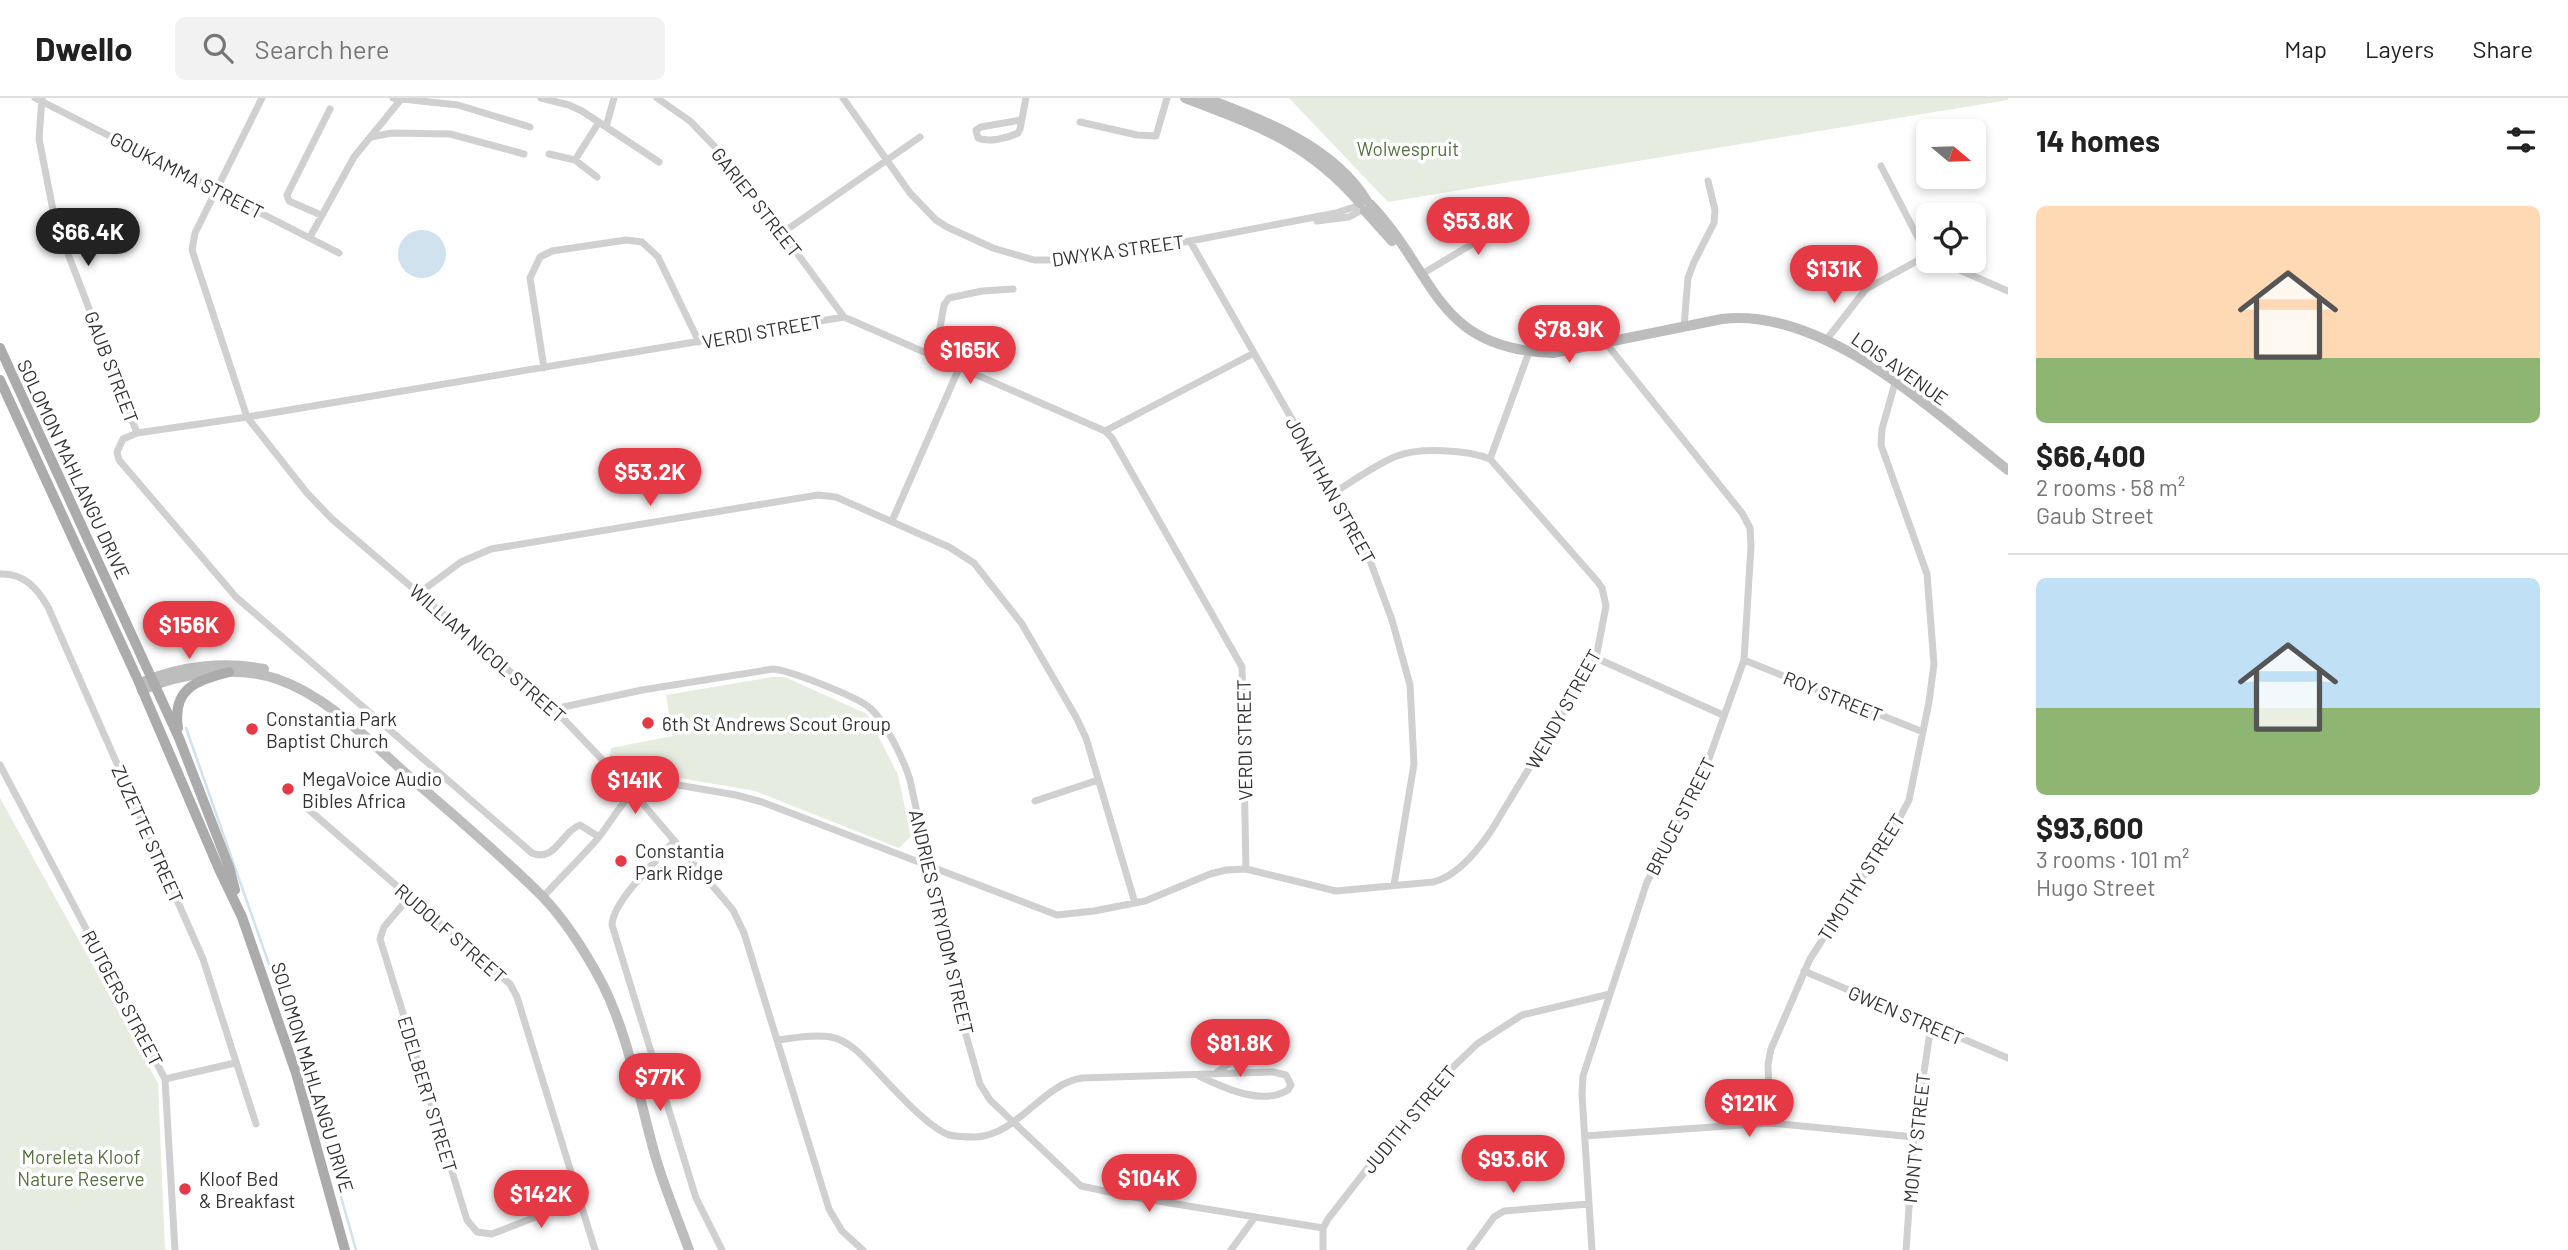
<!DOCTYPE html>
<html lang="en">
<head>
<meta charset="utf-8">
<style>
  body { margin:0; font-family:Barlow,sans-serif; background:#f2f2f2; color:#222; height:100vh; display:flex; flex-direction:column; font-size:26px; white-space:nowrap }
  * { box-sizing:border-box; margin:0 }
  p { font-size:23px; color:#767676 }
  .icon { flex:none; width:38px; height:38px; fill:none; stroke:currentColor; stroke-width:2; stroke-linecap:round; stroke-linejoin:round }
  .map { position:relative; flex:1; overflow:hidden }
  .drawer { display:flex; flex-direction:column; background:#fff; width:560px }
  .drawer>* { flex:none }
  .needle { width:46px; rotate:109deg }
  .buttons { position:absolute; left:1916px; top:21px; display:grid; gap:14px }
  .buttons a { display:grid; place-items:center; width:70px; height:70px; border-radius:10px; background:#fff; box-shadow:0 4px 10px #0003; font-size:35px }
  .price { position:absolute; translate:-50% -60px; padding:0 16px; border-radius:24px; background:#e63946; color:#fff; font-size:23px; line-height:46px; filter:drop-shadow(0 2px 4px #0008) }
  .price::after { content:''; position:absolute; left:50%; top:42px; width:21px; height:16px; margin-left:-10px; background:inherit; clip-path:polygon(0 0,100% 0,50% 100%) }
  .price.current { background:#222; color:#fff }
  ul { padding:0; list-style:none }
  li { display:grid; align-content:center; gap:14px; height:371px; padding:0 28px }
  li+li { border-top:2px solid #e0e0e0 }
  li span { display:grid; place-items:center; height:217px; border-radius:10px; color:#555 }
  li>.icon { margin-inline-start:auto }
  span .icon { width:126px; height:126px; fill:#fffc; stroke-width:1 }
  li b { font-size:30px }
  h2 { display:flex; justify-content:space-between; align-items:center; height:84px; padding:0 28px; font-size:30px }
  header { display:flex; align-items:center; gap:42px; box-sizing:border-box; height:98px; padding:0 35px; background:#fff; border-bottom:2px solid #e0e0e0 }
  header strong { font-size:33px }
  nav { display:flex; gap:38px; margin-inline-start:auto; font-size:24px }
  .search { width:490px; height:63px; background:#f2f2f2; display:flex; align-items:center; gap:18px; box-sizing:border-box; padding:0 24px; border-radius:10px; color:#767676; font-size:26px }
  main { display:flex; flex:1; min-height:0 }
  .map>svg:first-child { display:block }
  .green { fill:#e6ecdf }
  .water { fill:#cfe2ee }
  .lines { fill:none; stroke-linecap:round; stroke-linejoin:round }
  .stream { stroke:#cfe2ee; stroke-width:2.5 }
  .street { stroke:#d0d0d0; stroke-width:7 }
  .secondary { stroke:#bdbdbd; stroke-width:10 }
  .primary { stroke:#ababab; stroke-width:10 }
  .poi-dot { fill:#e63946; stroke:#fff; stroke-width:2.5 }
  .labels { text-anchor:middle; dominant-baseline:central; stroke-width:7; stroke-linejoin:round; paint-order:stroke }
  .park-label { font-size:19px; fill:#56703f; stroke:#fff }
  .street-label { font-size:19px; fill:#333; stroke:#fff }
  .poi-label { font-size:19px; fill:#333; stroke:#fff; text-anchor:start }
</style>
</head>
<body>
<header>
<strong>Dwello</strong>
<div class="search"><svg class="icon" aria-label="search" viewBox="0 0 24 24"><circle cx="10" cy="10" r="6"/><path d="M15 15l6 6"/></svg>Search here</div>
<nav><a>Map</a><a>Layers</a><a>Share</a></nav>
</header>
<main>
<div class="map">
<svg width="2008" height="1152" viewBox="0 0 2008 1152">
  <rect width="100%" height="100%" fill="#fff"/>
  <!-- green -->
  <path class="green" d="M1289,0h719v2l-620,102z
    M773,579h12l82,37 31,61 13,61 -12,12 -144,-57 -133,-23 -12,-12 1,-8 62,-12 -7,-41z
    M0,700l158,285 7,167h-165z"/>
  <!-- water -->
  <path class="water" d="M398 156a24 24 0 1 1 48 0a24 24 0 1 1-48 0Z"/>
  <g class="lines">
    <!-- stream -->
    <path class="stream" d="M186,630l117,333 53,189"/>
    <!-- street -->
    <path class="street" d="M35,0l304,155
      M42,0l-3,41 16,81 82,213
      M262,0l-67,135 -3,17 55,167 60,76 25,26 222,190 79,83 100,118 11,23 85,276 13,22 21,19
      M393,0l65,7 72,22
      M541,0l28,7 13,6 77,51
      M657,0l33,23 25,26 26,30 103,140
      M843,0l67,95 26,27 11,7 46,21 41,12h42l114,-19 146,-28 24,-8
      M1021,22l-40,7 -5,3 2,8c10,5 30,0 40,-5l2,-4 6,-31
      M1080,24l57,13 19,1 11,-38
      M606,29l8,-29
      M371,39l21,-4 58,1 74,20
      M549,56l26,6 24,-38
      M575,62l22,17
      M1881,68l47,91
      M321,117l-32,-14 -2,-6 43,-86
      M1317,123l32,-4 13,-7
      M782,135l138,-96
      M310,139l44,-80 48,-59
      M1190,143l175,306 27,73 18,65 4,79 -20,121
      M1939,163l69,30
      M1422,176l97,-58
      M1684,228l4,-48 6,-16 20,-39 1,-13 -7,-29
      M1827,241l39,-50 60,-33
      M935,258l9,-51 5,-7 33,-7 31,-2
      M544,270l-14,-90 10,-21 12,-6 74,-11 16,2 16,15 41,85
      M1105,333l149,-78
      M1490,361l39,-107
      M892,423l68,-155
      M0,476c24,-1 37,14 48,33l155,352 53,165
      M419,495l42,-31 30,-13 327,-54 18,2 113,50 25,16 48,61 54,93 10,21 49,165
      M1596,560l127,57
      M1744,562l179,72
      M554,611l88,-19 131,-21c16,1 85,28 97,39 15,13 34,52 40,72l52,241 18,63 10,16 91,86 52,11 190,31
      M0,667l165,314 10,171
      M1035,703l63,-21
      M308,711l202,175 7,13 78,253
      M599,739l-19,-12c-18,6 -25,38 -48,28l-296,-256 -117,-137 -2,-8 6,-13 14,-6 110,-16 597,-100 261,114 7,7 130,229 4,202
      M674,743c-17,20 -61,59 -62,84l84,273 26,52
      M410,798l-26,31 -4,12 87,281 10,12 15,2 87,-34
      M543,799c18,-20 38,-39 56,-60 12,-15 32,-51 50,-57l87,15 26,7 295,113 37,-4 51,-10 65,-27 16,-4 20,-1 90,22 97,-9c23,-5 45,-32 58,-51l105,-173 10,-52 -4,-18 -5,-7 -107,-122c-22,-9 -70,-12 -93,-3 -21,8 -42,24 -62,36
      M1804,873l204,87
      M777,942c18,-2 36,-6 54,-3 18,4 30,17 42,30 18,19 53,59 76,68 9,2 18,2 27,2 42,-2 66,-53 106,-59l191,-6 13,3 5,10 -3,5c-26,16 -64,-2 -89,-14
      M1216,975l19,-14 3,-20
      M165,981l70,-16
      M1770,1025l-2,-59 3,-15 39,-90 86,-134 13,-25 20,-98 5,-38 -7,-90 -46,-129 1,-16 13,-46
      M1585,1038l185,-13 144,14
      M1231,1152l24,-33
      M1323,1152v-22l5,-9 99,-127 50,-48 45,-29 88,-21
      M1470,1152l24,-33 10,-6 85,-7
      M1592,1152l-10,-155 1,-19 64,-194 53,-98 44,-124 7,-114 -1,-18 -8,-15 -137,-171
      M1906,1152l8,-113 17,-111"/>
    <!-- secondary -->
    <path class="secondary" d="M1185,0c73,28 122,44 175,105
      M1205,0c57,21 129,48 162,103
      M1370,106c67,70 64,145 183,149l169,-34c103,-12 210,92 286,151
      M1365,113l27,30
      M145,583c36,-15 80,-20 119,-12
      M142,592c39,-17 94,-25 135,-11 53,18 94,64 135,100 44,38 89,76 130,117 24,25 44,57 60,87 27,53 37,116 53,172 9,32 23,64 34,95"/>
    <!-- primary -->
    <path class="primary" d="M0,250l179,390 50,129 6,23
      M0,282l138,300 81,189 23,48 54,156 49,177
      M178,630c-6,-40 18,-47 51,-56"/>
  </g>
  <!-- markers -->
  <g class="poi-dot">
    <circle cx="648" cy="625" r="7"/>
    <circle cx="252" cy="631" r="7"/>
    <circle cx="288" cy="691" r="7"/>
    <circle cx="621" cy="763" r="7"/>
    <circle cx="185" cy="1091" r="7"/>
  </g>
  <g class="labels">
    <!-- park labels -->
    <g class="park-label">
      <text x="1408" y="50">Wolwespruit</text>
      <text x="81" y="1058">Moreleta Kloof<tspan x="81" dy="22">Nature Reserve</tspan></text>
    </g>
    <!-- street labels -->
    <g class="street-label">
      <text transform="translate(187 77) rotate(27)">GOUKAMMA STREET</text>
      <text transform="translate(757 104) rotate(52)">GARIEP STREET</text>
      <text transform="translate(1118 152) rotate(-8)">DWYKA STREET</text>
      <text transform="translate(762 233) rotate(-10)">VERDI STREET</text>
      <text transform="translate(112 269) rotate(69)">GAUB STREET</text>
      <text transform="translate(1900 270) rotate(35)">LOIS AVENUE</text>
      <text transform="translate(74 371) rotate(65)">SOLOMON MAHLANGU DRIVE</text>
      <text transform="translate(1331 392) rotate(61)">JONATHAN STREET</text>
      <text transform="translate(488 555) rotate(41)">WILLIAM NICOL STREET</text>
      <text transform="translate(1833 598) rotate(22)">ROY STREET</text>
      <text transform="translate(1563 611) rotate(-61)">WENDY STREET</text>
      <text transform="translate(1244 642) rotate(-91)">VERDI STREET</text>
      <text transform="translate(1680 718) rotate(-63)">BRUCE STREET</text>
      <text transform="translate(148 736) rotate(66)">ZUZETTE STREET</text>
      <text transform="translate(1861 779) rotate(-58)">TIMOTHY STREET</text>
      <text transform="translate(942 824) rotate(77)">ANDRIES STRYDOM STREET</text>
      <text transform="translate(451 835) rotate(41)">RUDOLF STREET</text>
      <text transform="translate(123 900) rotate(62)">RUTGERS STREET</text>
      <text transform="translate(1906 917) rotate(23)">GWEN STREET</text>
      <text transform="translate(313 979) rotate(73)">SOLOMON MAHLANGU DRIVE</text>
      <text transform="translate(428 996) rotate(73)">EDELBERT STREET</text>
      <text transform="translate(1409 1021) rotate(-50)">JUDITH STREET</text>
      <text transform="translate(1916 1040) rotate(-84)">MONTY STREET</text>
    </g>
    <!-- poi labels -->
    <g class="poi-label">
      <text x="266" y="620">Constantia Park<tspan x="266" dy="22">Baptist Church</tspan></text>
      <text x="662" y="625">6th St Andrews Scout Group</text>
      <text x="302" y="680">MegaVoice Audio<tspan x="302" dy="22">Bibles Africa</tspan></text>
      <text x="635" y="752">Constantia<tspan x="635" dy="22">Park Ridge</tspan></text>
      <text x="199" y="1080">Kloof Bed<tspan x="199" dy="22">&amp; Breakfast</tspan></text>
    </g>
  </g>
</svg>
<div class="buttons">
<a><svg class="needle" viewBox="-14 -14 28 28"><path d="M0-13l5 13h-10z" fill="#e53935"/><path d="M0 13l5-13h-10z" fill="#767676"/></svg></a>
<a><svg class="icon" aria-label="locate" viewBox="0 0 24 24"><circle cx="12" cy="12" r="6"/><path d="M12 2v4M12 18v4M2 12h4M18 12h4"/></svg></a>
</div>
<b class="price" style="left:1478px;top:159px">$53.8K</b>
<b class="price current" style="left:88px;top:170px">$66.4K</b>
<b class="price" style="left:1834px;top:207px">$131K</b>
<b class="price" style="left:1569px;top:267px">$78.9K</b>
<b class="price" style="left:970px;top:288px">$165K</b>
<b class="price" style="left:650px;top:410px">$53.2K</b>
<b class="price" style="left:189px;top:563px">$156K</b>
<b class="price" style="left:635px;top:718px">$141K</b>
<b class="price" style="left:1240px;top:981px">$81.8K</b>
<b class="price" style="left:660px;top:1015px">$77K</b>
<b class="price" style="left:1749px;top:1041px">$121K</b>
<b class="price" style="left:1513px;top:1097px">$93.6K</b>
<b class="price" style="left:1149px;top:1116px">$104K</b>
<b class="price" style="left:541px;top:1132px">$142K</b>
</div>
<section class="drawer">
<h2>14 homes<svg class="icon" aria-label="filters" viewBox="0 0 24 24"><path d="M4 7h16M4 17h16"/><circle cx="9" cy="7" r="2"/><circle cx="15" cy="17" r="2"/></svg></h2>
<ul>
<li><span style="background:linear-gradient(#ffd9b3 70%,#8fb573 0)"><svg class="icon" aria-label="home" viewBox="0 0 24 24"><path d="M3 11l9-7 9 7M6 9v11h12V9"/></svg></span><div><b>$66,400</b><p>2 rooms · 58 m²</p><p>Gaub Street</p></div></li>
<li><span style="background:linear-gradient(#bfe0f5 60%,#8fb573 0)"><svg class="icon" aria-label="home" viewBox="0 0 24 24"><path d="M3 11l9-7 9 7M6 9v11h12V9"/></svg></span><div><b>$93,600</b><p>3 rooms · 101 m²</p><p>Hugo Street</p></div></li>
</ul>
</section>
</main>
</body>
</html>
